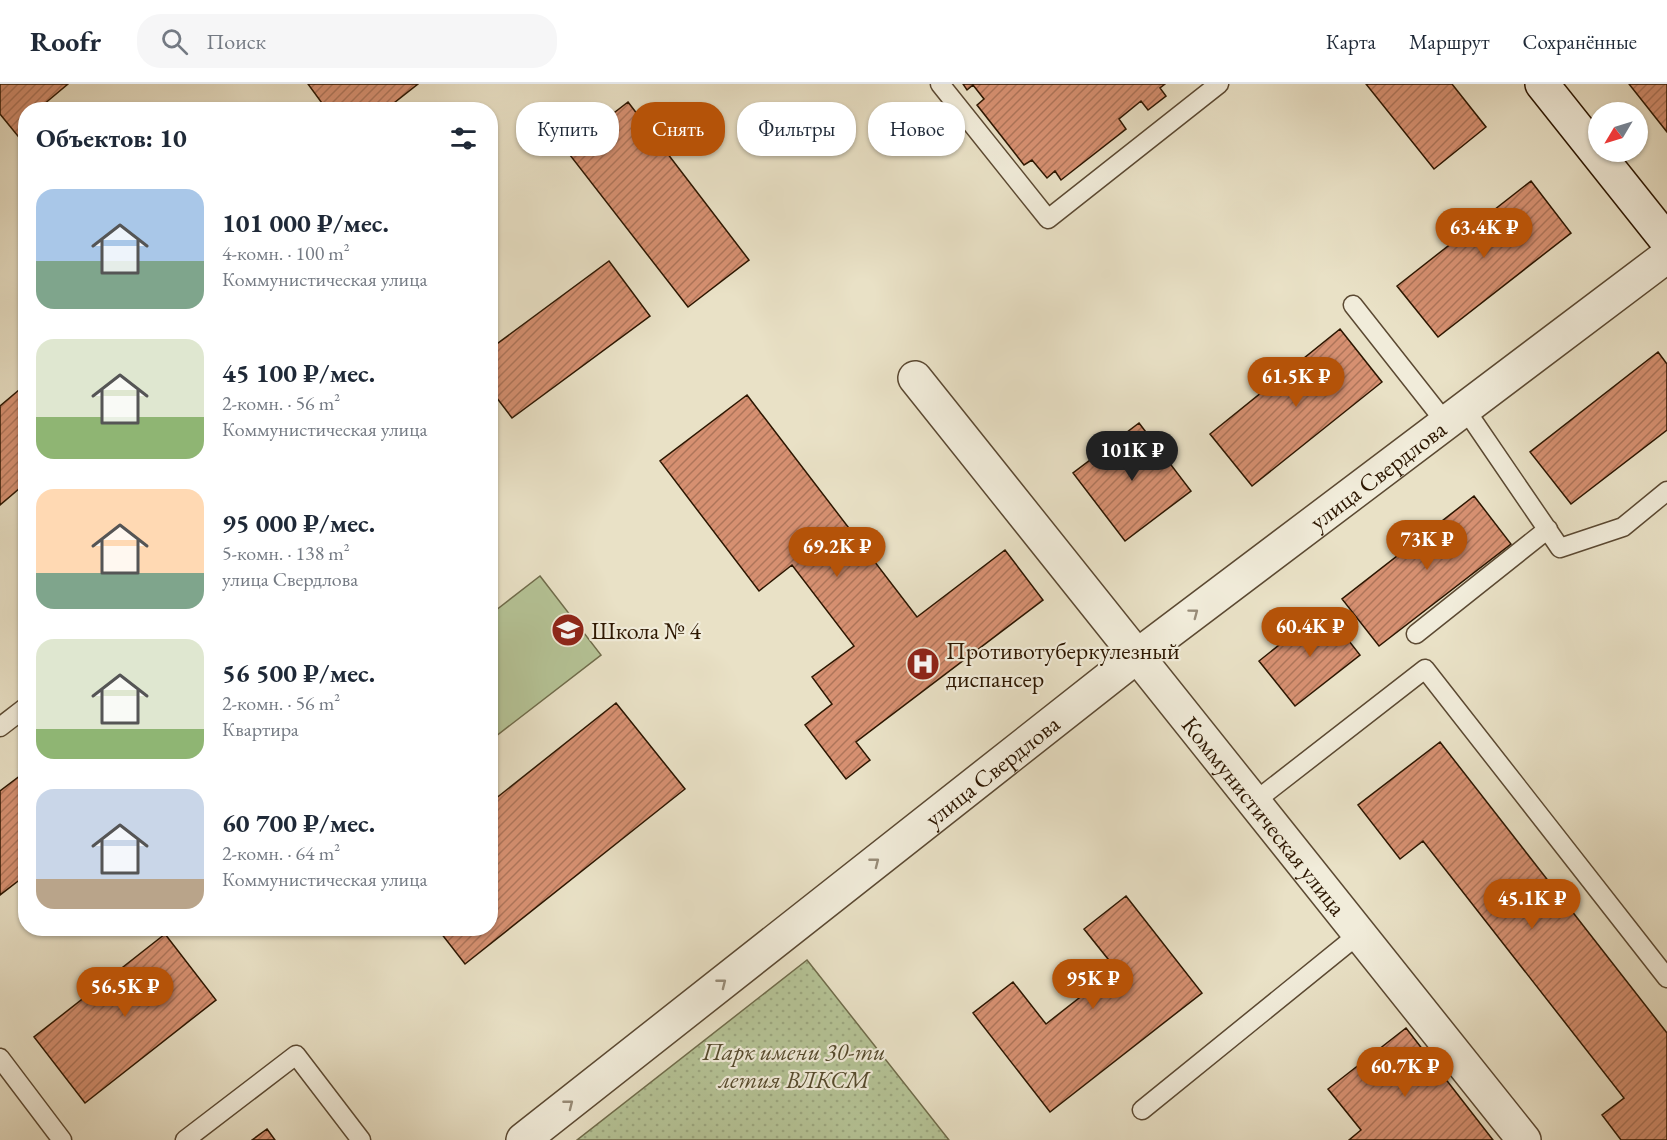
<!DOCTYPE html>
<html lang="ru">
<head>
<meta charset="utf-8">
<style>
  body { margin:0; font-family:"EB Garamond",serif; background:#f6f6f7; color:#1f2937; height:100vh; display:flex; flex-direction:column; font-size:22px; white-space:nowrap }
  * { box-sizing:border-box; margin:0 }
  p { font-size:20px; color:#747a83 }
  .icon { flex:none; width:33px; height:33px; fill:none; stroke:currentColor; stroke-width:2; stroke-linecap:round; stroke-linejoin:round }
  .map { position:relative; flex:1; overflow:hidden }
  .details { position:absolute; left:18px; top:18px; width:480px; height:834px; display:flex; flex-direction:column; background:#fff; border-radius:24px; box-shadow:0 2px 4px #0004 }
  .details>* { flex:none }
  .banner { position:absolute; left:516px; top:18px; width:570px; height:54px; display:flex; gap:12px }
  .needle { width:39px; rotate:232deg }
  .tools { position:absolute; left:1588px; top:18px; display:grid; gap:12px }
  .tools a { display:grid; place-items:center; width:60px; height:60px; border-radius:50%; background:#fff; box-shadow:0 2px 4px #0004; font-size:30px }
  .price { position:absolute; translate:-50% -51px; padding:0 14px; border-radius:21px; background:#b45309; color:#fff; font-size:20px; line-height:39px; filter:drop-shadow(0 2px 3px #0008) }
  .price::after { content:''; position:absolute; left:50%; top:36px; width:18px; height:14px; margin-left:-9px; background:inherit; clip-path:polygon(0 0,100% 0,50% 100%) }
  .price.active { background:#222; color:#fff }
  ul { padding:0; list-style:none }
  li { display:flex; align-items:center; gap:18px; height:150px; padding:0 18px }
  li span { display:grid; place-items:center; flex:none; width:168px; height:120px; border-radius:18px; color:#555 }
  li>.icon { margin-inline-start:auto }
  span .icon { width:72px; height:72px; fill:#fffc; stroke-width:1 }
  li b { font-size:26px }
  h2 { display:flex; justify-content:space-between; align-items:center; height:72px; padding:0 18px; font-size:26px }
  .tag { padding:0 21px; border-radius:24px; background:#fff; box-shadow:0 2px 4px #0004; font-size:21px; line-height:54px }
  .tag.active { background:#b45309; color:#fff }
  header { display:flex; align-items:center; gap:36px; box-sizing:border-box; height:84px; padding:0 30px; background:#fff; border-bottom:2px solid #e0e1e3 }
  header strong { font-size:28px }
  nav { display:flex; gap:33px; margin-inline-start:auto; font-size:21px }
  .search { width:420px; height:54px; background:#f6f6f7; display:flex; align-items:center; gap:15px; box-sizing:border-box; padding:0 21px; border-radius:24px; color:#747a83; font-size:22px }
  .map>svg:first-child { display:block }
  .green { fill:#b5c396; stroke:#706c4b; stroke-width:1.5 }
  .park { fill:url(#park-dots); stroke:#706c4b; stroke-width:1.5 }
  .building { fill:url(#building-hatch); stroke:#2c1600; stroke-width:1.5 }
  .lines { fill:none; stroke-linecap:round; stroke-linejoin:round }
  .lane-casing { stroke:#5b4932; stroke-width:21 }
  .street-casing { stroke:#5b4932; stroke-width:36 }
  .secondary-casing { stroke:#2c1600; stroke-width:36 }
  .lane { stroke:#f1ecda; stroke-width:18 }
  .street { stroke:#f1ecda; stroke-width:33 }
  .secondary { stroke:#f1ecda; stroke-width:33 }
  .oneway { stroke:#988c78 }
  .labels { text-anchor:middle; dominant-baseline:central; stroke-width:4.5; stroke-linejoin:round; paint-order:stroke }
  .street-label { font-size:24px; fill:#2c1600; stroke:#f1ecda }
  .poi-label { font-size:24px; fill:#2c1600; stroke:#f1ecda; text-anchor:start }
  .park-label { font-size:24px; font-style:italic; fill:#554a2d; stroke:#f1ecda }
</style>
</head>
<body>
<header>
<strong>Roofr</strong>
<div class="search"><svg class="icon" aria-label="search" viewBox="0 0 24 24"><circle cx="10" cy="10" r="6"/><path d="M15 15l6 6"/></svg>Поиск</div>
<nav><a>Карта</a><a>Маршрут</a><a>Сохранённые</a></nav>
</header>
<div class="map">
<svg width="1667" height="1056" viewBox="0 0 1667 1056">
  <defs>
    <pattern id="park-dots" width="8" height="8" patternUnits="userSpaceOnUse" patternTransform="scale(1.5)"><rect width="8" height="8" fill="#b5c396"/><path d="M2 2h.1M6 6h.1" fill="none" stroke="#9ca780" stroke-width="1.8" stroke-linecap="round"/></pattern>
    <pattern id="building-hatch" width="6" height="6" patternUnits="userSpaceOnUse" patternTransform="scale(1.5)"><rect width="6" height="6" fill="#d69071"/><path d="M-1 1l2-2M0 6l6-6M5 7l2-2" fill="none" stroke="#ae755a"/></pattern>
  </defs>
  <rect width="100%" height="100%" fill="#e9e1c6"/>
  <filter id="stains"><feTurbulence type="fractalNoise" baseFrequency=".00333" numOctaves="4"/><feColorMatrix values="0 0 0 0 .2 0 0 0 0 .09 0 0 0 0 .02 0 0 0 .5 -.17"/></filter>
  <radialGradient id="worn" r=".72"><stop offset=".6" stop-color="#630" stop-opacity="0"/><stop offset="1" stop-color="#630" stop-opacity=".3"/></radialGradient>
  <!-- green -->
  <path class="green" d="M540,492l61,79 -110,85v-126z"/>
  <!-- park -->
  <path class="park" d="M807,876l142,180h-372z"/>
  <!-- building -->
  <path class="building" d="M0,0h68l-25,21 4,5h-21v36l-26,-32z
    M308,0h110l-33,26h-58z
    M963,0h202l-5,4 6,8 -18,14 -7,-9 -22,18 7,10 -65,51 -6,-9 -8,7 -15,-18 -8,5 -47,-60 7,-6 -11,-14 -6,5z
    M1366,0h86l34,43 -52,42z
    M1629,0h38v48z
    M628,18l121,158 -61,47 -122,-157z
    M1531,97l40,52 -133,104 -41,-51z
    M609,177l41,55 -138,102 -22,-29v-40z
    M1340,245l42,53 -130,104 -42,-52z
    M1658,268l9,12v66l-96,74 -41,-52z
    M26,300v99l-26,22v-99z
    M747,311l170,222 88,-67 38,50 -187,142 14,18 -24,19 -41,-54 27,-21 -20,-27 42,-31 -62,-81 -33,26 -99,-130z
    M1139,339l52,68 -66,50 -52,-68z
    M1474,412l37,48 -132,102 -37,-47z
    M1324,525l36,46 -65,51 -36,-45z
    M616,619l69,86 -220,175 -28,-36h53v-125z
    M1440,658l227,291v107h-46l-19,-25 22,-17 -201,-257 -23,18 -42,-54z
    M25,688l1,103 -26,20v-104z
    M1126,812l76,97 -152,119 -77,-99 40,-31 33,42 70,-55 -32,-40z
    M165,850l51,66 -131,103 -51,-66z
    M1406,944l87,112h-144l12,-10 -33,-41z
    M267,1045l8,11h-23z"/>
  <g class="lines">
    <defs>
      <path id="lane" d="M940,0l108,135 171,-135
        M1353,221l93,118
        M1465,325l95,139 63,-21 44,-36
        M1416,550l132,-105
        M0,643l26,-20
        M1254,718l171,-133 242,309
        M0,974l62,82
        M1142,1026l217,-176
        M185,1056l111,-85 65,85"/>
      <g id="street">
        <path id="s1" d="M915,294l609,762"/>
        <path id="s2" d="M523,1056l614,-484 530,-400"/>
      </g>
      <path id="secondary" d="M1542,0l125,157"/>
    </defs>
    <!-- lane casing -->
    <use href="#lane" class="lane-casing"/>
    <!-- street casing -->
    <use href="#street" class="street-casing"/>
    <!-- secondary casing -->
    <use href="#secondary" class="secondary-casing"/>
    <!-- lane -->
    <use href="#lane" class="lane"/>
    <!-- street -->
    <use href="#street" class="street"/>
    <!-- secondary -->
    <use href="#secondary" class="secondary"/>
  </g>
  <!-- one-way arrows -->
  <defs><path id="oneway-chevron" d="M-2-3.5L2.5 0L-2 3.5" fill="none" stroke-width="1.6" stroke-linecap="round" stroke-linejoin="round" transform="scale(1.5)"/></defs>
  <g class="oneway">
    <use href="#oneway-chevron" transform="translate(1194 529) rotate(-37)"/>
    <use href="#oneway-chevron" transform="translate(875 778) rotate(-38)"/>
    <use href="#oneway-chevron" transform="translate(722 899) rotate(-38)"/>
    <use href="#oneway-chevron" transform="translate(569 1020) rotate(-38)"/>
  </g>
  <!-- icons -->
  <defs>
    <symbol id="school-disc" viewBox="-11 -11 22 22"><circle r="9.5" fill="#8f2418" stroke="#f1ecda"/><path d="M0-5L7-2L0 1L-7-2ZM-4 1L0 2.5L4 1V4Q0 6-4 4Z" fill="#fff"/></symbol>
    <symbol id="hospital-disc" viewBox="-11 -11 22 22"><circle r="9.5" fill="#8f2418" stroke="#f1ecda"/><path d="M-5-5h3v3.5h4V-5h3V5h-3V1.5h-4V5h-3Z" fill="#fff"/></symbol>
  </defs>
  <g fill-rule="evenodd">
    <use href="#school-disc" x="549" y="527" width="38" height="38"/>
    <use href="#hospital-disc" x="904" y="561" width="38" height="38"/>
  </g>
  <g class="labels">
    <!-- street labels -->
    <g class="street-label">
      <text stroke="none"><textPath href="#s2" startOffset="1083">улица Свердлова</textPath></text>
      <text stroke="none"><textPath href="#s2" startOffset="597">улица Свердлова</textPath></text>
      <text stroke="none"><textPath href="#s1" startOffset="560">Коммунистическая улица</textPath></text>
    </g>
    <!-- poi labels -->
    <g class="poi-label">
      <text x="591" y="546">Школа № 4</text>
      <text x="946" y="566">Противотуберкулезный<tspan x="946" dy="28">диспансер</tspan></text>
    </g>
    <!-- park labels -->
    <g class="park-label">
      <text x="794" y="967">Парк имени 30-ти<tspan x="794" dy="28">летия ВЛКСМ</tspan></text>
    </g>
  </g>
  <rect width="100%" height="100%" filter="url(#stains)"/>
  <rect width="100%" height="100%" fill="url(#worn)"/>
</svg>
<div class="tools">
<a><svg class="needle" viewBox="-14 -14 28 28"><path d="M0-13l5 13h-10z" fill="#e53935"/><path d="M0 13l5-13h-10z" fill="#747a83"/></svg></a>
</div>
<b class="price" style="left:1484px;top:175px">63.4K ₽</b>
<b class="price" style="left:1296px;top:324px">61.5K ₽</b>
<b class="price active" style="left:1132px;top:398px">101K ₽</b>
<b class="price" style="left:1427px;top:487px">73K ₽</b>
<b class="price" style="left:837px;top:494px">69.2K ₽</b>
<b class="price" style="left:1310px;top:574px">60.4K ₽</b>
<b class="price" style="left:1532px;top:846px">45.1K ₽</b>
<b class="price" style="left:1093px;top:926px">95K ₽</b>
<b class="price" style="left:125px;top:934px">56.5K ₽</b>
<b class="price" style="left:1405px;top:1014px">60.7K ₽</b>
<div class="banner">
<a class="tag">Купить</a>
<a class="tag active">Снять</a>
<a class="tag">Фильтры</a>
<a class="tag">Новое</a>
</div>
<section class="details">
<h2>Объектов: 10<svg class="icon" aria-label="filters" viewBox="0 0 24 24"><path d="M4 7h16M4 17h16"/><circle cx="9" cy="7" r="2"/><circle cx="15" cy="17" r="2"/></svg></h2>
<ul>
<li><span style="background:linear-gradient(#a9c7e8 60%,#7fa58c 0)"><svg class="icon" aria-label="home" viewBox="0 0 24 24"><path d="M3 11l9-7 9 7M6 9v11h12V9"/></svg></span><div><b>101 000 ₽/мес.</b><p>4-комн. · 100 m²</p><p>Коммунистическая улица</p></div></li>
<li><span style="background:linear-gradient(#dfe7d0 65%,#8fb573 0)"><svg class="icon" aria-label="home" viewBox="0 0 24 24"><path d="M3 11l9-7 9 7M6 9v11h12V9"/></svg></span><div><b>45 100 ₽/мес.</b><p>2-комн. · 56 m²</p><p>Коммунистическая улица</p></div></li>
<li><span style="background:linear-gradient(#ffd9b3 70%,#7fa58c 0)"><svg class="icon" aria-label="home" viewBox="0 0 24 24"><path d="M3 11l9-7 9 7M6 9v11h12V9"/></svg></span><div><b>95 000 ₽/мес.</b><p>5-комн. · 138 m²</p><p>улица Свердлова</p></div></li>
<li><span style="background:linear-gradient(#dfe7d0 75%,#8fb573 0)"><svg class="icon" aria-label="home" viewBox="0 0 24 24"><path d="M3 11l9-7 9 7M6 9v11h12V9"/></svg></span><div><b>56 500 ₽/мес.</b><p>2-комн. · 56 m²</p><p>Квартира</p></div></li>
<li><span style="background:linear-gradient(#c9d6e8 75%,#b9a48a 0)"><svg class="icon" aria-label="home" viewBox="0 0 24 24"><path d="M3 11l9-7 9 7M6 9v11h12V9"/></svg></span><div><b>60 700 ₽/мес.</b><p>2-комн. · 64 m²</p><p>Коммунистическая улица</p></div></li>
</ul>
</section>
</div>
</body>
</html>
